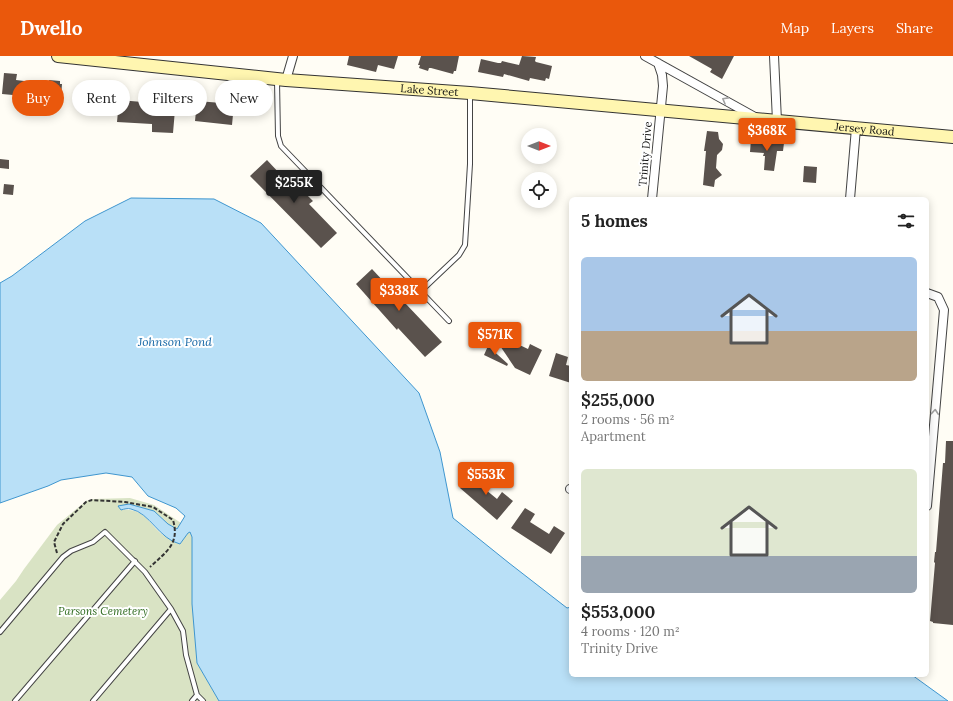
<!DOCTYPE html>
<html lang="en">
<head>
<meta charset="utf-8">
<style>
  body { margin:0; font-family:Lora,serif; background:#f6f6f6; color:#222; height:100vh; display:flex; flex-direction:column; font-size:15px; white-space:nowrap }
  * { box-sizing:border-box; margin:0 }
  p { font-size:13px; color:#767676 }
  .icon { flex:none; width:22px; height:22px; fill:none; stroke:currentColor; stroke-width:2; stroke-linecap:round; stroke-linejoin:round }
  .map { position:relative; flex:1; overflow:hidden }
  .sheet { position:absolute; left:569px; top:141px; width:360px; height:480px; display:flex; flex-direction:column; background:#fff; border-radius:6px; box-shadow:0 2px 10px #0003 }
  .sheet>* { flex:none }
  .guide { position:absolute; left:12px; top:24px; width:380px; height:36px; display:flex; gap:8px }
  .needle { width:26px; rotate:90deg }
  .fabs { position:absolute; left:521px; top:72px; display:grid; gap:8px }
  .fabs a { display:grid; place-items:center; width:36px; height:36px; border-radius:50%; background:#fff; box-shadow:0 2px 10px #0003; font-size:20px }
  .price { position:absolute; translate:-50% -34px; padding:0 9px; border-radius:4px; background:#ea580c; color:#fff; font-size:13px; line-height:26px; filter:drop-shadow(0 1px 2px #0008) }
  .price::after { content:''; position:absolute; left:50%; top:24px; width:12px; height:9px; margin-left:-6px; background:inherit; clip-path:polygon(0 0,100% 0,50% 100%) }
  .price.active { background:#222; color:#fff }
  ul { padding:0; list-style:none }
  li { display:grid; align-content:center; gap:8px; height:212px; padding:0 12px }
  li span { display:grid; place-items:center; height:124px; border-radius:6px; color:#555 }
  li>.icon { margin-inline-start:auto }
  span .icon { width:72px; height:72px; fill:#fffc; stroke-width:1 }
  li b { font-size:17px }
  h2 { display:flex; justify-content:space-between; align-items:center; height:48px; padding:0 12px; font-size:17px }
  .tag { padding:0 14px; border-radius:18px; background:#fff; box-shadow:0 2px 10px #0003; font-size:14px; line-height:36px }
  .tag.active { background:#ea580c; color:#fff }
  header { display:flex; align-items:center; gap:24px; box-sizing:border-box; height:56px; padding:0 20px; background:#ea580c; color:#fff }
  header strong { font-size:19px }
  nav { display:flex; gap:22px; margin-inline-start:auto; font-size:14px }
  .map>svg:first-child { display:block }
  .cemetery { fill:#d9e3c4 }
  .water { fill:#b9e0f7; stroke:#3f96cf }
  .building { fill:#5a524d }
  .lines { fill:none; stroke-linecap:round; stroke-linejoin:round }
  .lane-casing { stroke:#444; stroke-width:6 }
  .street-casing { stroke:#444; stroke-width:10 }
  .secondary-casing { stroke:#333; stroke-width:14 }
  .path { stroke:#333; stroke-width:2; stroke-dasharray:4 2; stroke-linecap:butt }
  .lane { stroke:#fff; stroke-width:4 }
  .street { stroke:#fff; stroke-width:8 }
  .secondary { stroke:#fff6b0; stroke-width:12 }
  .oneway { stroke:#a0a0a0 }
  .labels { text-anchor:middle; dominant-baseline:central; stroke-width:4; stroke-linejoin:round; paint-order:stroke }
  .street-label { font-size:11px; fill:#111; stroke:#fff }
  .park-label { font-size:11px; font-style:italic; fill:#2f6b1f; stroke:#fff }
  .water-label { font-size:12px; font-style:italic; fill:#1768a6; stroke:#fff }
</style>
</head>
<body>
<header>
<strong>Dwello</strong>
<nav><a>Map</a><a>Layers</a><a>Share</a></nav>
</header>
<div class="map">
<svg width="953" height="645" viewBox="0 0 953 645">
  <rect width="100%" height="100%" fill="#fffdf5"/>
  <!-- cemetery -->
  <path class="cemetery" d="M130,442l24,7 27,18 -4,6 -9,-5 -14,-13 -25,-7 -8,6c23,-3 27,13 42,25 5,4 12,6 17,9l8,-11 2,-1 2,5v35l5,91 22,38h-219v-101l16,-19 8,-12 33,-44 29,-24 8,-2z"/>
  <!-- water -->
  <path class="water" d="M131,142l83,1 47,24 158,170 21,59 13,66 56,45 58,45 4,-1v68h341l36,26h-729l-22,-38 -5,-59v-67l-2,-5 -2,1 -8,11c-21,-5 -30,-31 -49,-35 -3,-1 -7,0 -10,1l-3,-4 11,-2 25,7 14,13 9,5 8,-13 -9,-8 -28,-12 -16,-19 -26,-4 -45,7 -13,6 -48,17v-220l12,-7 73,-55z"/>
  <!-- building -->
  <path class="building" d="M349,0h49l-4,13 -16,-4 -2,7 -29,-7z
    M421,0h38l-3,15h-2l-1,3 -22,-6h-2l-1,3 -9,-3 1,-3h-2z
    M522,0l14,1 -1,4 1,1 16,4 -3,13 -3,-1 -1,3 -15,-3 -1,3 -25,-7 -1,3 -25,-5 3,-13 17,4h3l1,-2 17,4z
    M689,0h45l-12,23 -12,-7 2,-3z
    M4,17l13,1 -1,6 33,4v-4l11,1v3h2l-1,13h-6v6l-32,-4 1,-3 -22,-2z
    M155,40l21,2 -3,35 -21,-1v-8l-35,-2 2,-22 35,3z
    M197,45l37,3 -2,21 -37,-4z
    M707,75l11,1 1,7 4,5 -1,6 -5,5 -1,13 6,7 -7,5 -1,7 -11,-2 3,-34h-2z
    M751,83l33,4 -1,8h-6l-3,20 -10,-1 1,-14h-2l1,-3 -14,-1z
    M0,103l9,1v9l-9,-1z
    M267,104l27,29 4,-3 15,15 -4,3 28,29 -16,15 -71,-72z
    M804,110l13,1 -1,16 -13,-1z
    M4,128l10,1 -1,10 -10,-1z
    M372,213l27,29 12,-12 5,6 -11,11 37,39 -17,15 -27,-29 -1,2 -41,-46z
    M498,271l11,6 -2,6 21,10 2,-5 12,6 -12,25 -15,-7 -21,-31z
    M488,290l20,18 -1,2 -23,-11z
    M556,297l12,4 -2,8 5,1v17l-22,-7z
    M946,385h7v184l-20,-2v-1l-3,-1 5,-58 -1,-1 1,-10h1l7,-89h2z
    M476,413l10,9 -6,7 17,14 5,-7 11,9 -16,19 -37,-32z
    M525,452l10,6 -5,8 19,12 5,-8 11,7 -14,21 -40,-26z"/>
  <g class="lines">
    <defs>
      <path id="lane" d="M277,25l1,55 3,10 168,175
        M421,235l38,-36 6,-10 5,-81v-70
        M0,576l63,-75 8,-6 22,-9 12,-10 40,40 26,37 12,22 3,24 11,40 6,6
        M15,645l120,-140
        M93,645l78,-92
        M192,645l5,-6"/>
      <path id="street" d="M645,0l110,61
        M774,0l3,65
        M286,24l7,-24
        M652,143l11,-113 -1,-11 -4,-12
        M850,143l6,-71
        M927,237l11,4 6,13 -17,196
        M570,433h1"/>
      <g id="secondary">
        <path id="s1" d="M58,0l228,24 184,13 483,44"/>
      </g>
    </defs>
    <!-- lane casing -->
    <use href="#lane" class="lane-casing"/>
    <!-- street casing -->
    <use href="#street" class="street-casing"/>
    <!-- secondary casing -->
    <use href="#secondary" class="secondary-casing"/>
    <!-- path -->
    <path class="path" d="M57,497l-3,-11 9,-18 23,-22 6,-2 33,2 28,5 20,13c7,24 -7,32 -23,47"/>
    <!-- lane -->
    <use href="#lane" class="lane"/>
    <!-- street -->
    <use href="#street" class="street"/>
    <!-- secondary -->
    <use href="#secondary" class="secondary"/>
  </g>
  <!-- one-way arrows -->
  <defs><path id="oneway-chevron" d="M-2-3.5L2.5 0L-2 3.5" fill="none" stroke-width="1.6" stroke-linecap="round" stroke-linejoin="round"/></defs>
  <g class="oneway">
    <use href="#oneway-chevron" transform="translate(725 44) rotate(-151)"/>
    <use href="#oneway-chevron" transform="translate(935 356) rotate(-85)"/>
  </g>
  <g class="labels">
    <!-- street labels -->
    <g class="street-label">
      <text stroke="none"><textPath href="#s1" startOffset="373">Lake Street</textPath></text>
      <text stroke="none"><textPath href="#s1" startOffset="810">Jersey Road</textPath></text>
      <text transform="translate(645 98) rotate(-85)">Trinity Drive</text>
    </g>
    <!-- park labels -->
    <g class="park-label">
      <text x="103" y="555">Parsons Cemetery</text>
    </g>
    <!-- water labels -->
    <g class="water-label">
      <text x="175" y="285">Johnson Pond</text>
    </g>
  </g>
</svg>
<div class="fabs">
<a><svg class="needle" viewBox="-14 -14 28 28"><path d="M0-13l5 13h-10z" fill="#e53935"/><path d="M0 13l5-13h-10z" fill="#767676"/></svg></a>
<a><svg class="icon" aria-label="locate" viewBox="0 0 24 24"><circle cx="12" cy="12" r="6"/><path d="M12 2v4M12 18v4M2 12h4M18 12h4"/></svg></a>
</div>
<b class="price" style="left:767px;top:96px">$368K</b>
<b class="price active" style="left:294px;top:148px">$255K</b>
<b class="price" style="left:399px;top:256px">$338K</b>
<b class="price" style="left:495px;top:300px">$571K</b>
<b class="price" style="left:486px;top:440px">$553K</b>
<div class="guide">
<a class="tag active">Buy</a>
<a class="tag">Rent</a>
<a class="tag">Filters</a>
<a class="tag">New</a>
</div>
<section class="sheet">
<h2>5 homes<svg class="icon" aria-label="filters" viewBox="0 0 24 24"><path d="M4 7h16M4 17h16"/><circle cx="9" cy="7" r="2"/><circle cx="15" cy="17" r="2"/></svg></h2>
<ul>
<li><span style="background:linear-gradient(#a9c7e8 60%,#b9a48a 0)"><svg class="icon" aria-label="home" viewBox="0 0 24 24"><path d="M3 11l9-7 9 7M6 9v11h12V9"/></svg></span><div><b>$255,000</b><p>2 rooms · 56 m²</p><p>Apartment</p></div></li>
<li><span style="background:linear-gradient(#dfe7d0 70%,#9aa5b1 0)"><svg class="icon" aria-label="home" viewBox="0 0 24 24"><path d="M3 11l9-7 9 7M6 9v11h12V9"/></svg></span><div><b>$553,000</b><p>4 rooms · 120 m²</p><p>Trinity Drive</p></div></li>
</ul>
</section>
</div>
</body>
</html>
